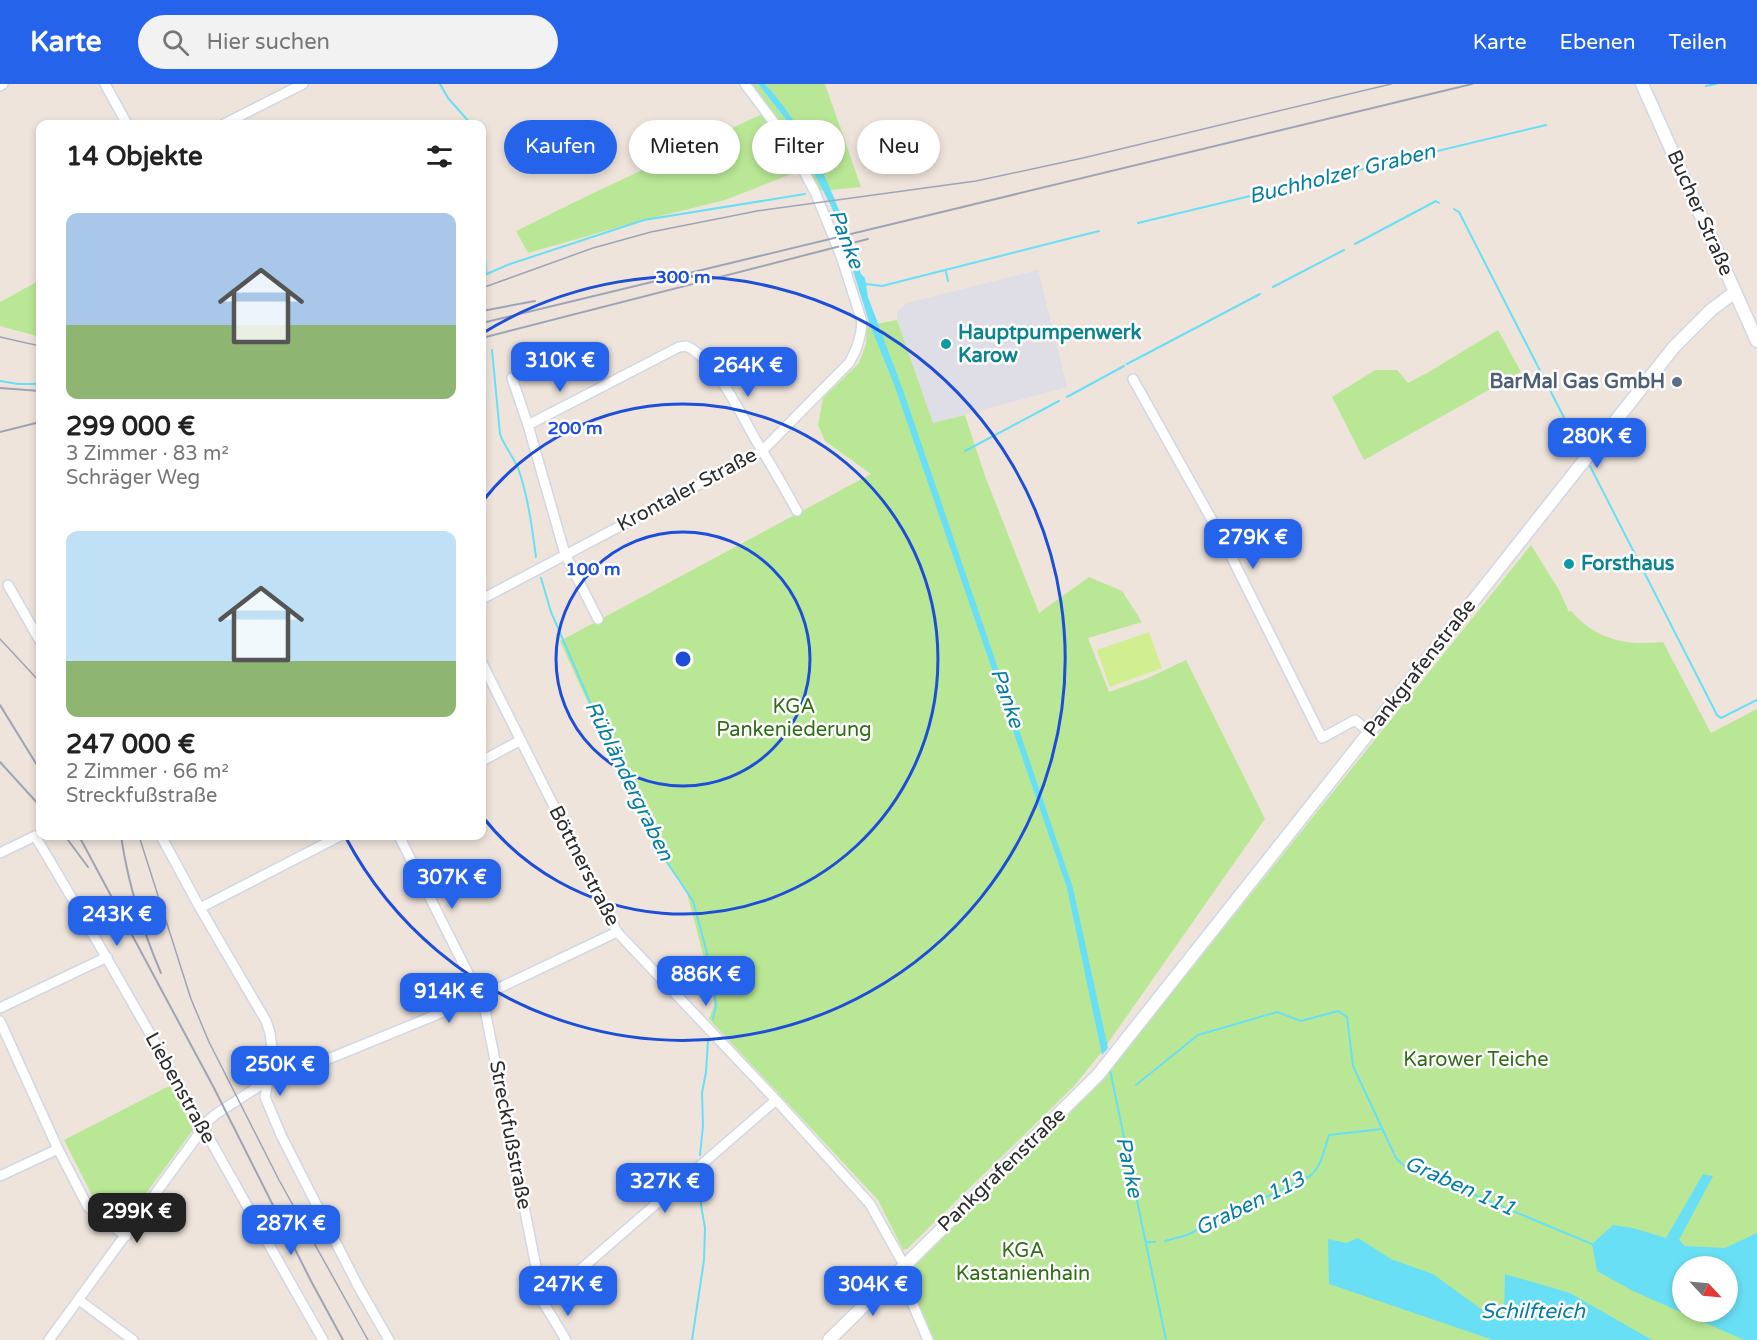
<!DOCTYPE html>
<html lang="de">
<head>
<meta charset="utf-8">
<style>
  body { margin:0; font-family:"Varela Round",sans-serif; background:#f2f2f2; color:#222; height:100vh; display:flex; flex-direction:column; font-size:22px; white-space:nowrap }
  * { box-sizing:border-box; margin:0 }
  p { font-size:20px; color:#767676 }
  .icon { flex:none; width:33px; height:33px; fill:none; stroke:currentColor; stroke-width:2; stroke-linecap:round; stroke-linejoin:round }
  .map { position:relative; flex:1; overflow:hidden }
  .details { position:absolute; left:36px; top:36px; width:450px; height:720px; display:flex; flex-direction:column; background:#fff; border-radius:12px; box-shadow:0 3px 9px #0003 }
  .details>* { flex:none }
  .hud { position:absolute; left:504px; top:36px; width:570px; height:54px; display:flex; gap:12px }
  .needle { width:39px; rotate:116deg }
  .buttons { position:absolute; left:1672px; top:1172px; display:grid; gap:12px }
  .buttons a { display:grid; place-items:center; width:66px; height:66px; border-radius:50%; background:#fff; box-shadow:0 3px 9px #0003; font-size:30px }
  .price { position:absolute; translate:-50% -51px; padding:0 14px; border-radius:12px; background:#2563eb; color:#fff; font-size:20px; line-height:39px; filter:drop-shadow(0 2px 3px #0008) }
  .price::after { content:''; position:absolute; left:50%; top:36px; width:18px; height:14px; margin-left:-9px; background:inherit; clip-path:polygon(0 0,100% 0,50% 100%) }
  .price.active { background:#222; color:#fff }
  ul { padding:0; list-style:none }
  li { display:grid; align-content:center; gap:12px; height:318px; padding:0 30px }
  li span { display:grid; place-items:center; height:186px; border-radius:12px; color:#555 }
  li>.icon { margin-inline-start:auto }
  span .icon { width:108px; height:108px; fill:#fffc; stroke-width:1 }
  li b { font-size:26px }
  h2 { display:flex; justify-content:space-between; align-items:center; height:72px; padding:0 30px; font-size:26px }
  .tag { padding:0 21px; border-radius:27px; background:#fff; box-shadow:0 3px 9px #0003; font-size:21px; line-height:54px }
  .tag.active { background:#2563eb; color:#fff }
  header { display:flex; align-items:center; gap:36px; box-sizing:border-box; height:84px; padding:0 30px; background:#2563eb; color:#fff }
  header strong { font-size:28px }
  nav { display:flex; gap:33px; margin-inline-start:auto; font-size:21px }
  .search { width:420px; height:54px; background:#f2f2f2; display:flex; align-items:center; gap:15px; box-sizing:border-box; padding:0 21px; border-radius:33px; color:#767676; font-size:22px }
  .map>svg:first-child { display:block }
  .industrial { fill:#dfdde6 }
  .green { fill:#bae796; fill-rule:evenodd }
  .pitch { fill:#d1ef91 }
  .water { fill:#69dff5; fill-rule:evenodd }
  .lines { fill:none; stroke-linecap:round; stroke-linejoin:round }
  .stream { stroke:#69dff5; stroke-width:2 }
  .street-casing { stroke:#d1d7e4; stroke-width:12 }
  .secondary-casing { stroke:#d1d7e4; stroke-width:15 }
  .street { stroke:#fff; stroke-width:9 }
  .secondary { stroke:#fff; stroke-width:12 }
  .tram { stroke:#9ea4b6; stroke-width:1.5 }
  .rail { stroke:#9ea4b6; stroke-width:2 }
  .ring { fill:none; stroke:#1d4ed8; stroke-width:3 }
  .culture-dot { fill:#0f9aa8; stroke:#fff; stroke-width:2 }
  .service-dot { fill:#5c6f8a; stroke:#fff; stroke-width:2 }
  .labels { text-anchor:middle; dominant-baseline:central; stroke-width:5; stroke-linejoin:round; paint-order:stroke }
  .street-label { font-size:20px; fill:#2b2b2b; stroke:#fff }
  .culture-label { font-size:20px; font-weight:bold; fill:#0d838f; stroke:#fff; text-anchor:start }
  .service-label { font-size:20px; font-weight:bold; fill:#4e5e75; stroke:#fff; text-anchor:end }
  .park-label { font-size:20px; fill:#316d16; stroke:#fff }
  .water-label { font-size:21px; font-style:italic; fill:#067ea4; stroke:#fff }
  .centre { fill:#1d4ed8; stroke:#fff; stroke-width:3 }
  .ring-label { font-size:18px; text-anchor:middle; font-weight:bold; fill:#1d4ed8; stroke:#fff; stroke-width:5; stroke-linejoin:round; paint-order:stroke }
</style>
</head>
<body>
<header>
<strong>Karte</strong>
<div class="search"><svg class="icon" aria-label="search" viewBox="0 0 24 24"><circle cx="10" cy="10" r="6"/><path d="M15 15l6 6"/></svg>Hier suchen</div>
<nav><a>Karte</a><a>Ebenen</a><a>Teilen</a></nav>
</header>
<div class="map">
<svg width="1757" height="1256" viewBox="0 0 1757 1256">
  <rect width="100%" height="100%" fill="#eee4dc"/>
  <!-- industrial -->
  <path class="industrial" d="M1038,186l29,117 -134,36 -36,-103v-8l10,-9z"/>
  <!-- green -->
  <path class="green" d="M751,0h7l30,38 35,68 -3,1 -28,-53z
    M765,0h60l36,103 -31,3c-18,-37 -37,-75 -65,-106z
    M762,30l37,57 -74,29 -85,21 -112,32 -12,-22 71,-35z
    M40,196v57l-40,-11v-24z
    M897,236l36,103 32,-8 20,61 54,137 50,-36 33,14 20,31 -54,16 21,54 39,-14 38,-18 79,159 -164,234 -28,34 -166,162 -4,1 -25,-50 -169,-181 5,-14 -3,-20 -25,-96 -30,-42 -48,-106 -11,-18 -37,-82 311,-167 -46,-33 -7,-16 5,-27 36,-35 7,-19 1,-18z
    M1498,246l23,42 -157,88 -32,-63 43,-27h22l11,13 19,-10z
    M1531,461l28,45 10,22 2,-1c25,29 56,35 92,31l48,91 46,-24v631h-824l-29,-69 160,-157 12,-8 26,-26zM1683,1182h45v45h-45z
    M171,1001l22,45 -69,93 -28,-20 -32,-63z"/>
  <!-- pitch -->
  <path class="pitch" d="M1149,548l13,36 -52,19 -13,-37z"/>
  <!-- water -->
  <path class="water" d="M758,0h7c39,42 66,100 84,154l-5,1 -13,-33 -33,-64 -10,-20z
    M851,163l10,27 4,4 3,19 35,93 170,498 35,160 -6,7 -35,-167 -172,-501 -25,-62 -24,-77z
    M1703,1090l10,2 -34,64 6,6 40,2 32,-15v107h-13l-111,-49 -36,-20 -5,-27 21,-19 20,3 33,10zM1683,1182h45v45h-45z
    M1358,1154l33,21 42,15 55,40 16,2 1,-42 65,19 82,47h-159l-164,-56 -1,-45 18,4z"/>
  <g class="lines">
    <!-- stream -->
    <path class="stream" d="M440,0l8,14 23,26
      M1706,2l10,-2
      M482,120l4,70
      M1454,125l5,3 120,235
      M1138,139l408,-98
      M845,152l6,14
      M1355,160l81,-43 3,2
      M946,188l2,9
      M482,192l28,-12 134,-44 161,-26
      M866,200l16,2 217,-55
      M1273,203l71,-37
      M492,266l8,84c4,12 13,22 18,34 10,28 14,59 18,89
      M1127,280l133,-70
      M0,297l18,3h22
      M1067,313l57,-31
      M965,367l94,-50
      M1590,382l127,249 4,3 36,-18
      M541,494l10,34 48,111 12,17 43,103 39,58 14,52 8,45 1,8 -3,13
      M1110,986l56,270
      M1136,1001l62,-50 79,-23 24,9 37,-10 9,6 6,49 43,92 7,7 191,80
      M700,1071l3,-29 -1,-33 4,-21 2,-31
      M1165,1157l22,-6 123,-59c12,-10 14,-26 19,-41l53,-6
      M1146,1158h9
      M692,1256l12,-80 1,-32 -4,-23 -1,-30"/>
    <defs>
      <path id="street" d="M105,0l22,40
        M0,2l3,-2
        M224,40l79,-40
        M512,294l16,47 37,129 33,65
        M1133,295l89,159 100,200 33,-18 15,13
        M528,341l151,-78 7,-1c29,12 55,69 71,96 14,23 27,45 40,69
        M8,501l32,56
        M482,515l271,-143 10,-6 86,-87c8,-14 12,-25 13,-41l-21,-66 -26,-64 -28,-52 -42,-56
        M482,579l135,269 159,168 94,104 34,61
        M482,677l39,-21
        M161,752l39,72 66,113 4,12 3,23 -8,41 16,38 77,151 31,54
        M399,752l85,169 59,297 23,38
        M0,769l35,-17c100,166 192,336 288,504
        M200,824l140,-72
        M0,924l107,-51
        M0,937l58,128 30,58 38,29
        M0,1092l58,-27
        M896,1188l6,7 26,61
        M79,1216l54,40
        M543,1218l233,-202
        M49,1256l160,-220 7,-6 51,-33 49,-17 164,-67 137,-65"/>
      <path id="secondary" d="M1642,0l115,257
        M829,1256l269,-265 576,-728 37,-37 24,-18"/>
    </defs>
    <!-- street casing -->
    <use href="#street" class="street-casing"/>
    <!-- secondary casing -->
    <use href="#secondary" class="secondary-casing"/>
    <!-- street -->
    <use href="#street" class="street"/>
    <!-- secondary -->
    <use href="#secondary" class="secondary"/>
    <!-- tram -->
    <path class="tram" d="M482,204l111,-40 58,-16 106,-21 219,-30 107,-23 308,-74
      M0,253l40,9
      M0,555l40,43
      M139,752l52,163 18,43 70,138 89,160"/>
    <!-- rail -->
    <path class="rail" d="M482,227l53,-10
      M482,239l990,-239
      M482,254l386,-99
      M0,304l40,3
      M0,348l40,-10
      M0,621l40,65
      M0,678l40,44
      M65,752l23,31
      M79,752l135,252 97,193 32,59
      M121,752c7,47 21,93 40,137"/>
  </g>
  <!-- distance rings -->
  <g class="ring">
    <circle cx="683" cy="575" r="127"/>
    <path d="M482 418A255 255 0 1 1 482 732"/>
    <path d="M483 249A382 382 0 1 1 346 754"/>
  </g>
  <!-- markers -->
  <g class="culture-dot">
    <circle cx="946" cy="260" r="6"/>
    <circle cx="1569" cy="480" r="6"/>
  </g>
  <circle class="service-dot" cx="1677" cy="298" r="6"/>
  <g class="labels">
    <!-- street labels -->
    <g class="street-label">
      <text transform="translate(1700 129) rotate(66)">Bucher Straße</text>
      <text transform="translate(687 406) rotate(-28)">Krontaler Straße</text>
      <text transform="translate(1420 584) rotate(-52)">Pankgrafenstraße</text>
      <text transform="translate(584 782) rotate(63)">Böttnerstraße</text>
      <text transform="translate(180 1004) rotate(61)">Liebenstraße</text>
      <text transform="translate(510 1051) rotate(79)">Streckfußstraße</text>
      <text transform="translate(1002 1086) rotate(-44)">Pankgrafenstraße</text>
    </g>
    <!-- culture labels -->
    <g class="culture-label">
      <text x="958" y="249">Hauptpumpenwerk<tspan x="958" dy="23">Karow</tspan></text>
      <text x="1581" y="480">Forsthaus</text>
    </g>
    <!-- service labels -->
    <g class="service-label">
      <text x="1665" y="298">BarMal Gas GmbH</text>
    </g>
    <!-- park labels -->
    <g class="park-label">
      <text x="794" y="623">KGA<tspan x="794" dy="23">Pankeniederung</tspan></text>
      <text x="1476" y="976">Karower Teiche</text>
      <text x="1023" y="1167">KGA<tspan x="1023" dy="23">Kastanienhain</tspan></text>
    </g>
    <!-- water labels -->
    <g class="water-label">
      <text transform="translate(1342 90) rotate(-14)">Buchholzer Graben</text>
      <text transform="translate(846 155) rotate(69)">Panke</text>
      <text transform="translate(1007 614) rotate(71)">Panke</text>
      <text transform="translate(629 697) rotate(64)">Rübländergraben</text>
      <text transform="translate(1129 1083) rotate(78)">Panke</text>
      <text transform="translate(1460 1102) rotate(24)">Graben 111</text>
      <text transform="translate(1250 1120) rotate(-26)">Graben 113</text>
      <text x="1533" y="1227">Schilfteich</text>
    </g>
  </g>
  <circle cx="683" cy="575" r="9" class="centre"/>
  <g class="ring-label">
    <text x="683" y="199">300 m</text>
    <text x="575" y="350">200 m</text>
    <text x="593" y="491">100 m</text>
  </g>
</svg>
<div class="buttons">
<a><svg class="needle" viewBox="-14 -14 28 28"><path d="M0-13l5 13h-10z" fill="#e53935"/><path d="M0 13l5-13h-10z" fill="#767676"/></svg></a>
</div>
<b class="price" style="left:560px;top:309px">310K €</b>
<b class="price" style="left:748px;top:314px">264K €</b>
<b class="price" style="left:1597px;top:385px">280K €</b>
<b class="price" style="left:1253px;top:486px">279K €</b>
<b class="price" style="left:452px;top:826px">307K €</b>
<b class="price" style="left:117px;top:863px">243K €</b>
<b class="price" style="left:706px;top:923px">886K €</b>
<b class="price" style="left:449px;top:940px">914K €</b>
<b class="price" style="left:280px;top:1013px">250K €</b>
<b class="price" style="left:665px;top:1130px">327K €</b>
<b class="price active" style="left:137px;top:1160px">299K €</b>
<b class="price" style="left:291px;top:1172px">287K €</b>
<b class="price" style="left:568px;top:1233px">247K €</b>
<b class="price" style="left:873px;top:1233px">304K €</b>
<div class="hud">
<a class="tag active">Kaufen</a>
<a class="tag">Mieten</a>
<a class="tag">Filter</a>
<a class="tag">Neu</a>
</div>
<section class="details">
<h2>14 Objekte<svg class="icon" aria-label="filters" viewBox="0 0 24 24"><path d="M4 7h16M4 17h16"/><circle cx="9" cy="7" r="2"/><circle cx="15" cy="17" r="2"/></svg></h2>
<ul>
<li><span style="background:linear-gradient(#a9c7e8 60%,#8fb573 0)"><svg class="icon" aria-label="home" viewBox="0 0 24 24"><path d="M3 11l9-7 9 7M6 9v11h12V9"/></svg></span><div><b>299 000 €</b><p>3 Zimmer · 83 m²</p><p>Schräger Weg</p></div></li>
<li><span style="background:linear-gradient(#bfe0f5 70%,#8fb573 0)"><svg class="icon" aria-label="home" viewBox="0 0 24 24"><path d="M3 11l9-7 9 7M6 9v11h12V9"/></svg></span><div><b>247 000 €</b><p>2 Zimmer · 66 m²</p><p>Streckfußstraße</p></div></li>
</ul>
</section>
</div>
</body>
</html>
